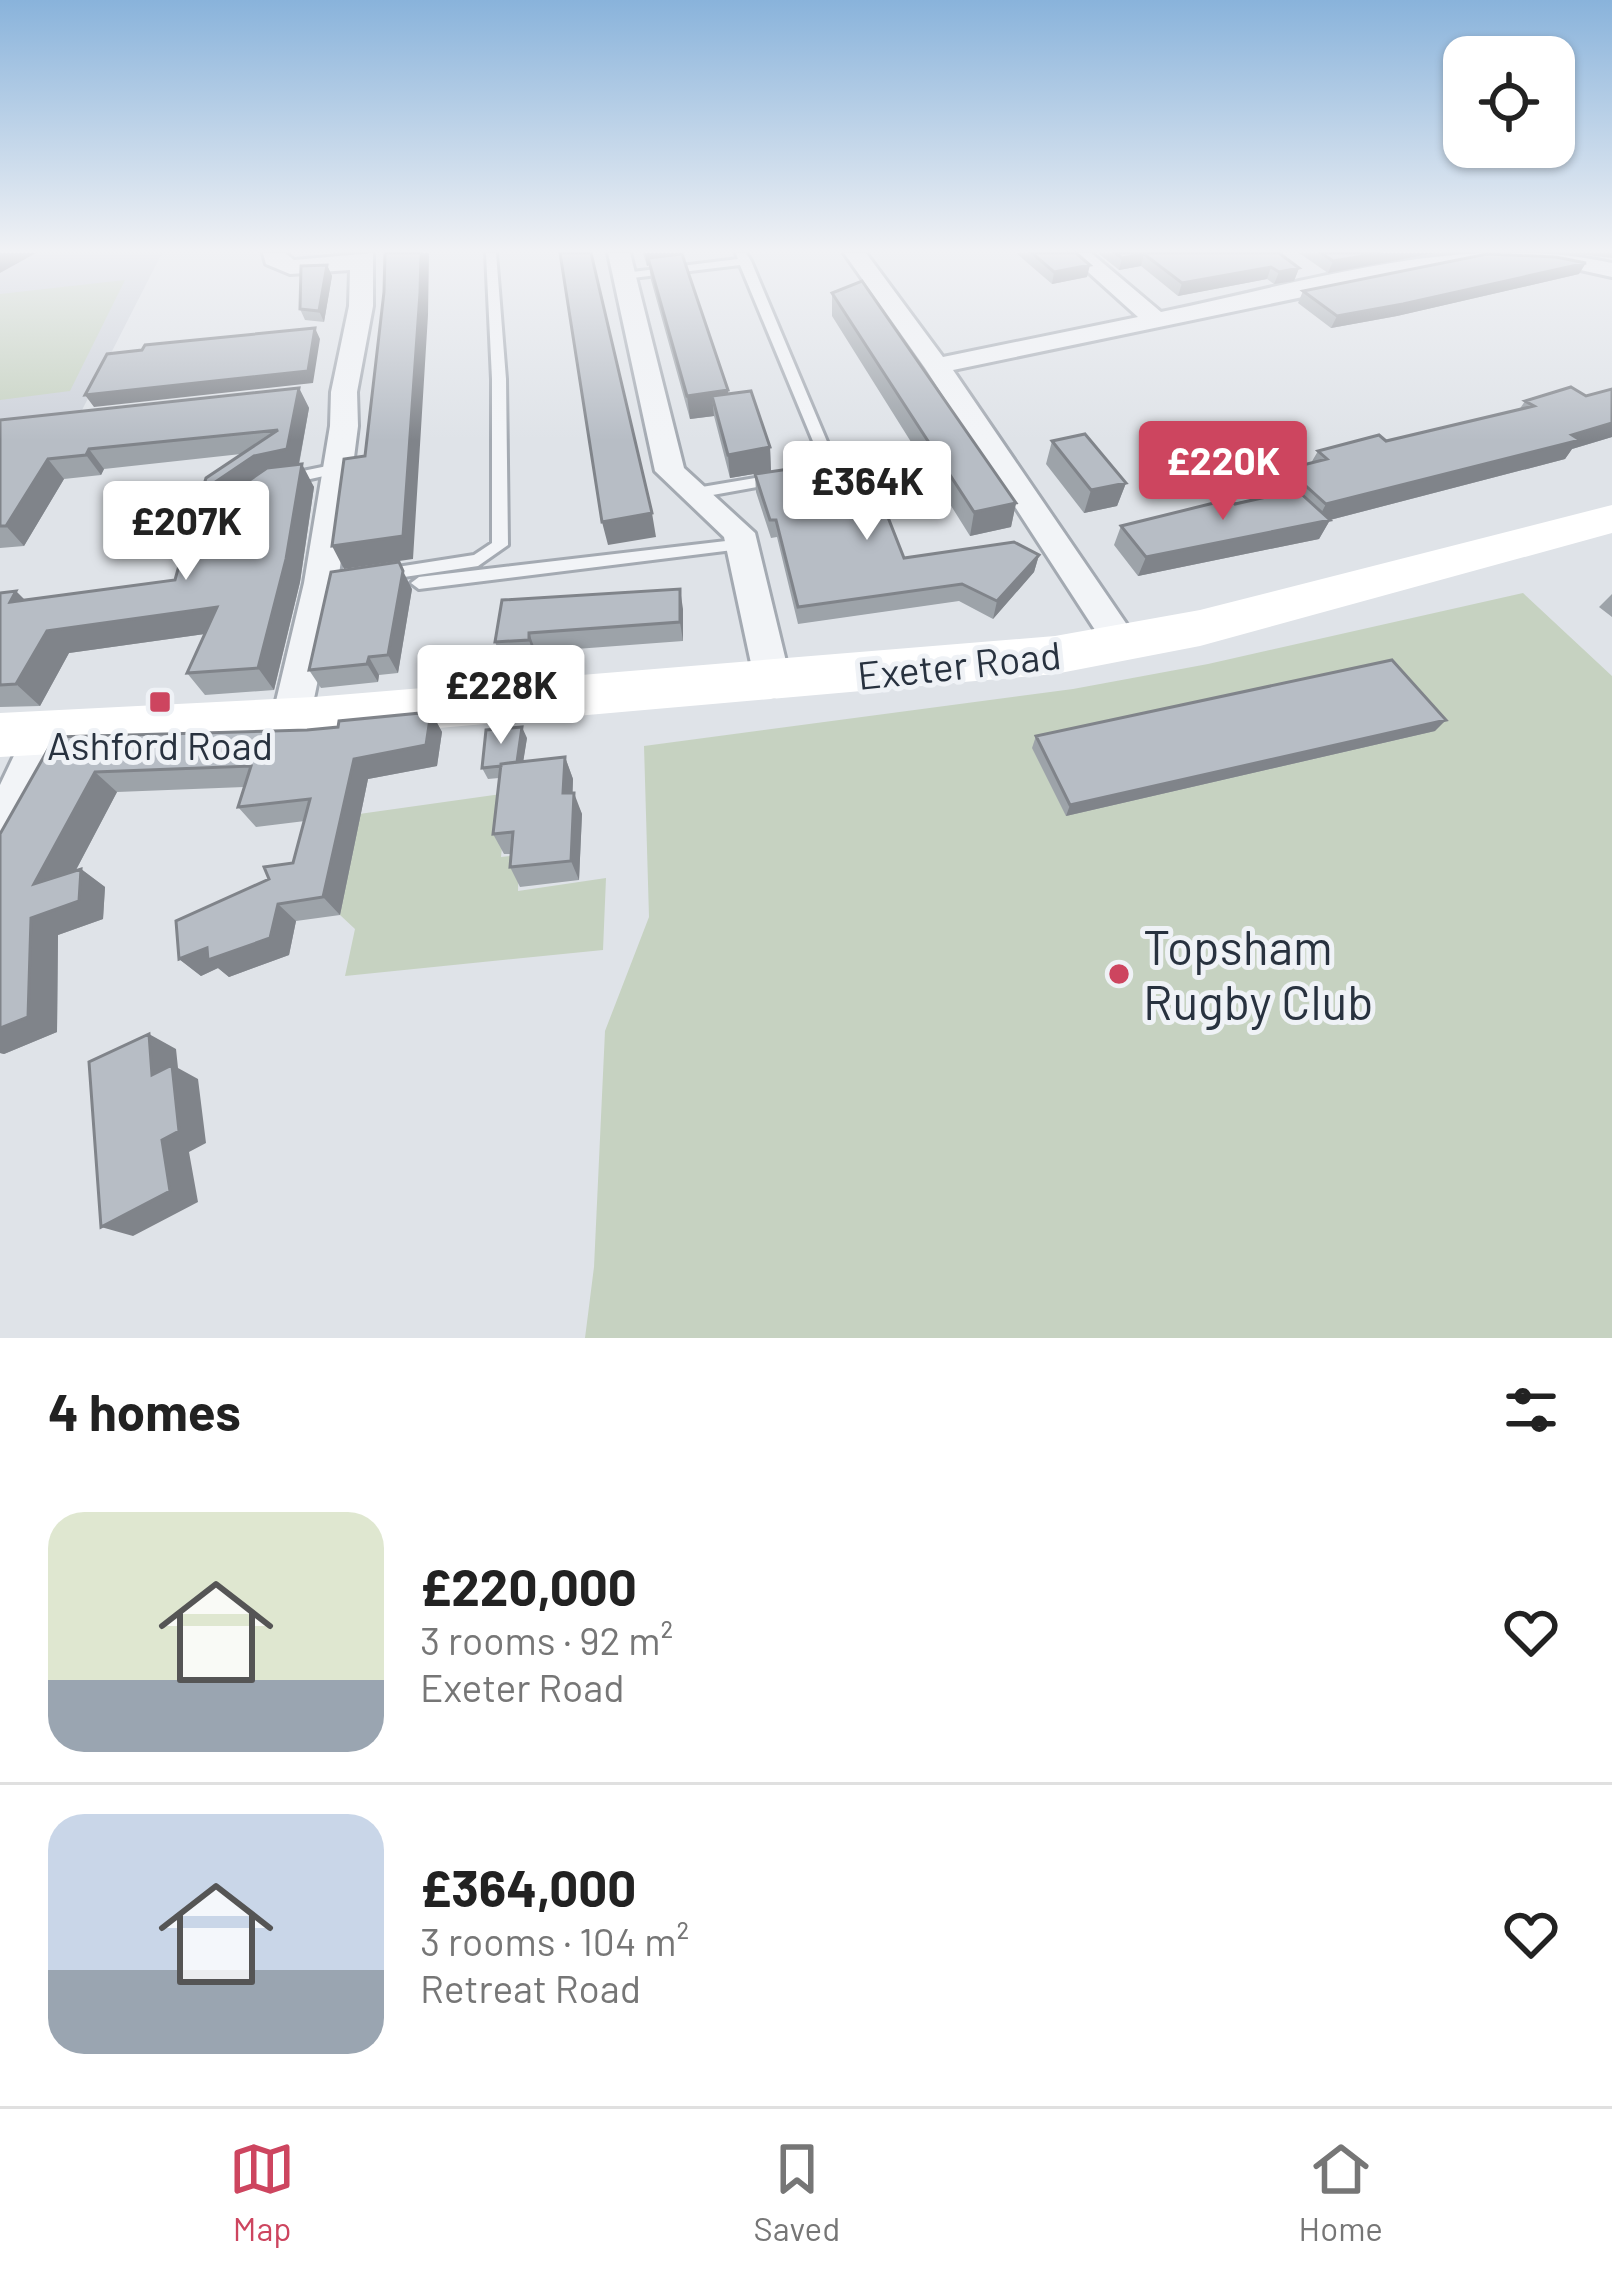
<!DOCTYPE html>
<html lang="en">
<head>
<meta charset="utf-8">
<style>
  body { margin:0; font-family:Barlow,sans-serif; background:#f6f6f6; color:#222; height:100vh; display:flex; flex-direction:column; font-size:45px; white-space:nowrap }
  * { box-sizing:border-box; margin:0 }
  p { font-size:39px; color:#767676 }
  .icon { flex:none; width:66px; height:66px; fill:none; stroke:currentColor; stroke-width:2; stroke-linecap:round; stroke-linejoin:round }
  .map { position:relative; height:1338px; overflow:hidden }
  .side { display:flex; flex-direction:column; background:#fff; flex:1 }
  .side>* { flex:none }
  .controls { position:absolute; left:1443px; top:36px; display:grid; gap:24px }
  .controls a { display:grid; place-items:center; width:132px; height:132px; border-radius:24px; background:#fff; box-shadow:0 3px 9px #0004; font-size:60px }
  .price { position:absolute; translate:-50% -102px; padding:0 27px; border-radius:12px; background:#fff; color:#222; font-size:39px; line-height:78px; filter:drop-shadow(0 3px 6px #0008) }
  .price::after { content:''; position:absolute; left:50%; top:72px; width:36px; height:27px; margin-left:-18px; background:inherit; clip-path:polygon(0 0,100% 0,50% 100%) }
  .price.on { background:#cd455f; color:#fff }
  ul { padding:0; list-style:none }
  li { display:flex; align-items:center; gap:36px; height:300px; padding:0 48px }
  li+li { border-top:3px solid #e0e0e0 }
  li span { display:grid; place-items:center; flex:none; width:336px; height:240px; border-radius:36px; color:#555 }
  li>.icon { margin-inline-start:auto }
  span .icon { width:144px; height:144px; fill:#fffc; stroke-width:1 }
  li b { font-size:51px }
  h2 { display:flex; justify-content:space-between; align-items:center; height:144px; padding:0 48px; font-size:51px }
  .tabs { display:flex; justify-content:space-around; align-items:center; height:168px; border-top:3px solid #e0e0e0; background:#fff; font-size:33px; color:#767676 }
  .tabs a { display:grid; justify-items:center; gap:6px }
  .tabs .on { color:#cd455f }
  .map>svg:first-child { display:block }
  .built { fill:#cdd2da }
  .green { fill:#c6d2c1 }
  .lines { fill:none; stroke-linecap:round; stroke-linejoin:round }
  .lane-casing { stroke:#a4aab2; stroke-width:6 }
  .street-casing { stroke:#a4aab2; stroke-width:6 }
  .lane { fill:#f2f4f7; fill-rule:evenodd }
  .street { fill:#f2f4f7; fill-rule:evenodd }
  .secondary { fill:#fff; fill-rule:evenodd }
  .wall { fill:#9da3a9 }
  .shaded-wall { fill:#80848a }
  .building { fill:#b7bdc5; stroke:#80848a; stroke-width:3 }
  .poi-dot { fill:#cd455f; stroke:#eff2f6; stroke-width:4.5 }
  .labels { text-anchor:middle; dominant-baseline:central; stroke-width:10; stroke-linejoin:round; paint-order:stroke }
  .street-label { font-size:39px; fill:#28323f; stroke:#eff2f6 }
  .poi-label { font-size:39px; fill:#28323f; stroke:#eff2f6 }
  .near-poi-label { font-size:48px; fill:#28323f; stroke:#eff2f6; text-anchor:start }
</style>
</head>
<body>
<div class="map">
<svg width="1612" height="1338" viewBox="0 0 1612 1338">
  <rect width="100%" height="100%" fill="#dfe3e8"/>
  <!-- built -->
  <path class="built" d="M0,253h162l-82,161 -80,6z"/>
  <!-- green -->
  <path class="green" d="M125,280l-55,111 -70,9v-106z
    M1523,593l89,83v662h-1027l9,-71 11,-236 44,-114 -5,-171 429,-57 135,-25z
    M529,790l-24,28 -4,39 18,-2 -1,36 88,-13 -3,72 -258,26 10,-47 -15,-14 12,-100z"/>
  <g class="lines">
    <defs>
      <path id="lane" d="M486,253h10l10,126 2,166 -30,21 -94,14 -6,-2 -2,-4 2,-4 96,-15 18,-12v-164z
        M736,253h10l5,8 85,202 -1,9 -23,8 -7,-5 17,-8v-4l-82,-198 -116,14 -6,-3 6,-3 114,-14z
        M337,464l7,5 -2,3 -59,13 -7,-5 7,-5z
        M779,474l7,5 -2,3 -88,16 -8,-5 8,-5z
        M743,539l6,1 2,4 -2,4 -330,41 -8,-6 8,-6z"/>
      <path id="street" d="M263,253h22l9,7 79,-7v53l-16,86 1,34 -20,157 -28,135 -6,11 -13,4 -13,-4 -6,-11 32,-135 26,-157 1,-34 18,-86 1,-36 -60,4 -24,-10z
        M608,253h22l54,215 71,65 36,149 -5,10 -13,4 -13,-4 -5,-10 -31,-145 -69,-66z
        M844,253h22l77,104 195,-40 -71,-64h24l70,59c147,-30 301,-82 451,-49v14l-63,-14 -69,-3 -527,110 181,265 6,9 -6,9 -12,4 -12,-4 -185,-285z
        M43,718l13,4 6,11 -47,111 -15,5v-64l30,-63z"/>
    </defs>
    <!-- lane casing -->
    <use href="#lane" class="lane-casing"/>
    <!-- street casing -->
    <use href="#street" class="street-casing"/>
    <!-- lane -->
    <use href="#lane" class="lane"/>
    <!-- street -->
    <use href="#street" class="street"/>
    <!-- secondary -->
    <path class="secondary" d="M1612,505v28l-412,113 -145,28 -741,65 -314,18v-44l314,-16 741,-61 145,-26z"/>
  </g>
  <!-- wall -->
  <path class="wall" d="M643,253h37l48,141 42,53 1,24 -41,7 -16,-62 -24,3 -39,-139 -2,-15 -2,1z
    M1016,253h60l11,24 -35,7z
    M1098,253h181l20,15 -5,13 -20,3 -7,-5 -89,17 -37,-30 -22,4z
    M1299,253h160l-25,1 -106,19z
    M1570,253h42v5z
    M327,265l5,11 -8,46 -19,-2 -5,-11z
    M1579,274l-182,42 -66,12 -33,-25 5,-12z
    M832,293l184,210 -5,24 -41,9 -138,-220z
    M299,388l10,20 -10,57 15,22 -14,95 -26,108 -69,5 -18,-22 18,-39 -136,19 -29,53 -40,1v-114l25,7 150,-20 36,-75 30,-51 -137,15 -3,6 -37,4 -40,67 -24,2v-128z
    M1612,389v48l-40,12 -7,10 -235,61 -11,19 -181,37 -24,-31 7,-19 162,-33 -5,-5 9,-19 24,-6 7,-12 68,-10 133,-31 6,-9 61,-5z
    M1052,441l74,42 -9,23 -33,7 -38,-49z
    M755,474l112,24 37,60 135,-3 -5,17 -41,47 -34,-18 -161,23 -21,-87 -6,1 -15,-46z
    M412,589l-14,84 -19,2 -1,7 -57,6 -12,-18z
    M1612,594v23l-13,-10z
    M502,600l181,9v32l-147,11 -1,7 -32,2 -8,-19z
    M431,712l11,20 -5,34 -69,13 -28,136 -44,6 -7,34 -60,22 -11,-9 -17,8 -22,-17 90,-80 24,-16 12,-42 -49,6 -18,-20 6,-20 -127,5 -41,78 5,-1 24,18 -2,32 -45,16 -1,97 -53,22 -4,-1v-25l55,-291 252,-7 31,-3z
    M1435,731l-369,85 -34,-68 4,-12z
    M527,738l-4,23 42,-4 8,22 -1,14 10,21 -3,66 -59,7 -10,-20 1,-13h-7l-11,-20 6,-56 -11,1 -6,-11z"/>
  <!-- shaded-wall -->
  <path class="shaded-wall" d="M0,253h36l-36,20z
    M421,253h8l-1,62 -15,244 -69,10 -12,-23 71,-10z
    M645,253h35l1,9 -33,-4 1,7 -2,1z
    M1381,253h54l-107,20 5,-12z
    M1144,254l-3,12 -22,4 3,-12z
    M1586,263l-7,11 -182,42 -66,12 6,-12z
    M327,265l5,11 -8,46 -5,-11z
    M1090,265l-3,12 -35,7 2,-12z
    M1271,267l-4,12 -89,17 4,-13z
    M1299,268l-5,13 -20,3 5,-12z
    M315,328l5,11 -7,44 -219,24 -9,-12z
    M299,388l10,20 -11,60 -83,43 -13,-20 52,-35 33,-7z
    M728,390l2,23 -18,-17 2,20 -24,3 -3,-23z
    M1612,423v14l-40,12 -7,10 -243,63 8,-2 -11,19 -181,37 8,-19 170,-34 10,-19z
    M770,447l1,24 -41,7 -2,-23z
    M89,449l15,20 -3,6 -15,-20z
    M48,459l16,20 -40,67 -18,-20z
    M302,464l12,23 -14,95 -26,108 -16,-22z
    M1126,483l-9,23 -33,7 7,-23z
    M1016,503l-5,24 -41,9 4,-24z
    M652,513l4,24 -48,8 -6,-23z
    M1039,555l-5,17 -41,47 4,-18z
    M403,571l9,18 -14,84 -10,-18z
    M680,589l3,20v32l-3,-19z
    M16,591l22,22 -28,-11z
    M217,607l16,23 -164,23 -29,53 -24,-22 31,-53z
    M529,633l7,19 -1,7 -6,-19z
    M369,657l10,18 -1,7 -11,-18z
    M431,712l11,20 -5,34 -69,13 -28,136 -17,-18 31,-138z
    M1446,720l-11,11 -369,85 4,-11z
    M522,727l5,11 -6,38 -4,-11z
    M565,757l8,22 -1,36 -9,-22z
    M95,772l22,20 -58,110 -25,-18z
    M574,793l8,21 -3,66 -8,-19z
    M81,869l24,18 -2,32 -45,16 -1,97 -53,22 -4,-1v-25l31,-110z
    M278,904l18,17 -7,34 -60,22 -11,-9 -17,8 -22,-17z
    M149,1034l27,15 2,19 20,11 8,64 -17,9 9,50 -65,34 -32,-9 51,-152z"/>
  <!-- building -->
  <path class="building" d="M385,253h36l-1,40 -17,243 -71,10 12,-87 21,-3 19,-164z
    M560,253h31l61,260 -50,9z
    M1032,253h44l14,12 -36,7z
    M1115,253h164l20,15 -20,4 -8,-5 -89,16 -38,-29 -22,4z
    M1321,253h60l-48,8z
    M682,254l46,136 -41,6 -39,-138z
    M1487,254l69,3 30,6 -183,41 -66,12 -34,-25z
    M327,265l-8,46 -19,-2 1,-43z
    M862,281l154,222 -42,9 -142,-219z
    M315,328l-7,43 -223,24 22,-41 35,-4 3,-5z
    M1571,387l15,9 26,-7v34l-40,12 8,5 -254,64 -39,-35 40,-10 -9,-8 61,-16 7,6 148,-35 -9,-5z
    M299,388l-12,61 -33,7 -52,35 4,-13 72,-48 -189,19 -3,6 -38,4 -42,67h-6v-106z
    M751,391l19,56 -42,8 -16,-59z
    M1085,434l41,49 -35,7 -39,-49z
    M850,460l17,38 13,-1 24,61 110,-16 25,13 -42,46 -35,-17 -164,23 -22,-87h-6l-15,-46z
    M302,464l-16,95 -28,109 -71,5 30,-66 -170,24 -31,53 -16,1v-92l16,-2 -6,11 165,-22 20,-72 20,-4 52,-36z
    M1297,490l33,30 -184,37 -25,-31 109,-27 5,5z
    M399,562l4,9 -15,84 -19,2 -2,7 -58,6 22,-98z
    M680,589v33l-151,11v7l-34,2 7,-42z
    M1392,660l54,60 -376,85 -34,-69z
    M431,712l-5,33 -72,14 -31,138 -45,7 -8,34 -62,22 -1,-12 -28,11 -3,-38 93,-42 -5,-12 29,-4 17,-64 -72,8 13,-41 -156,6 -61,112 47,-15 -2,32 -48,17 -3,99 -28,11v-194l55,-97 252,-7 31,-3 1,-6z
    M522,727l-5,35 -16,2v2l-19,2 4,-38z
    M565,757l-2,36h11l-3,68 -61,6 3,-35 -20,2 8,-70z
    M149,1034l3,41 20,-10 7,66 -17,9 8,51 -69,36 -12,-165z"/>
  <!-- sky -->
  <linearGradient id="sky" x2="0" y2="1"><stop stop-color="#89b3db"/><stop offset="0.57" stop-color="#f1f2f5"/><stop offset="1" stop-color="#f1f2f5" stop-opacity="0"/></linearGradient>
  <rect width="1612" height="440" fill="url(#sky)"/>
  <!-- markers -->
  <g class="poi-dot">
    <rect x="148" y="690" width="24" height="24" rx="6"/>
    <circle cx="1119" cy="974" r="12"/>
  </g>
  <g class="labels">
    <!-- street labels -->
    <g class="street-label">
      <text transform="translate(959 664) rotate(-6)">Exeter Road</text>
    </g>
    <!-- poi labels -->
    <g class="poi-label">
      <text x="160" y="744">Ashford Road</text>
    </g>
    <!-- near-poi labels -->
    <g class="near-poi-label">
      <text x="1143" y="946">Topsham<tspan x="1143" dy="55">Rugby Club</tspan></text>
    </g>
  </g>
</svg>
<div class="controls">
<a><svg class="icon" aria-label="locate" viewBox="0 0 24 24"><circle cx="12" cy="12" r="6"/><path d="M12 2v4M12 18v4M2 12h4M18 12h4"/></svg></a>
</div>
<b class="price on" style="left:1223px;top:523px">£220K</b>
<b class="price" style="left:867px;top:543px">£364K</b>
<b class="price" style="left:186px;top:583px">£207K</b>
<b class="price" style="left:501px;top:747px">£228K</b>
</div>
<section class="side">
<h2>4 homes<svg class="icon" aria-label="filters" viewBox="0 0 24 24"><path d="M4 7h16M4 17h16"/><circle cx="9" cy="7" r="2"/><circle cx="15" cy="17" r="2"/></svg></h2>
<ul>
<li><span style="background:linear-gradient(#dfe7d0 70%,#9aa5b1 0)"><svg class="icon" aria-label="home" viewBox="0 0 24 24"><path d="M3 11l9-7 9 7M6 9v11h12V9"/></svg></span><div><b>£220,000</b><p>3 rooms · 92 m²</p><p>Exeter Road</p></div><svg class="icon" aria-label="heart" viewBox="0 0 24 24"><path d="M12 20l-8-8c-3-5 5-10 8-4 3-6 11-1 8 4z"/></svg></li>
<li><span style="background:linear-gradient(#c9d6e8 65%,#9aa5b1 0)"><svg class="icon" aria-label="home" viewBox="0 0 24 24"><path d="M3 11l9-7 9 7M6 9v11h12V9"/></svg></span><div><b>£364,000</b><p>3 rooms · 104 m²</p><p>Retreat Road</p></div><svg class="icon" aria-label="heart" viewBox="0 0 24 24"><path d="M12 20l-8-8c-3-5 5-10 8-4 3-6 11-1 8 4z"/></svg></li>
</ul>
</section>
<nav class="tabs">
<a class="on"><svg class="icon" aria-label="map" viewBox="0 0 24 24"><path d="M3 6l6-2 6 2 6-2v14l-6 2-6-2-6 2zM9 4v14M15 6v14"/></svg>Map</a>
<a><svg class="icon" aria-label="saved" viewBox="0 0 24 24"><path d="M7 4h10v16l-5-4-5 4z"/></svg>Saved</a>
<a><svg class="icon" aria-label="home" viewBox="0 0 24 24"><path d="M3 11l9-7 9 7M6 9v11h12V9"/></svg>Home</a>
</nav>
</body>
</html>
